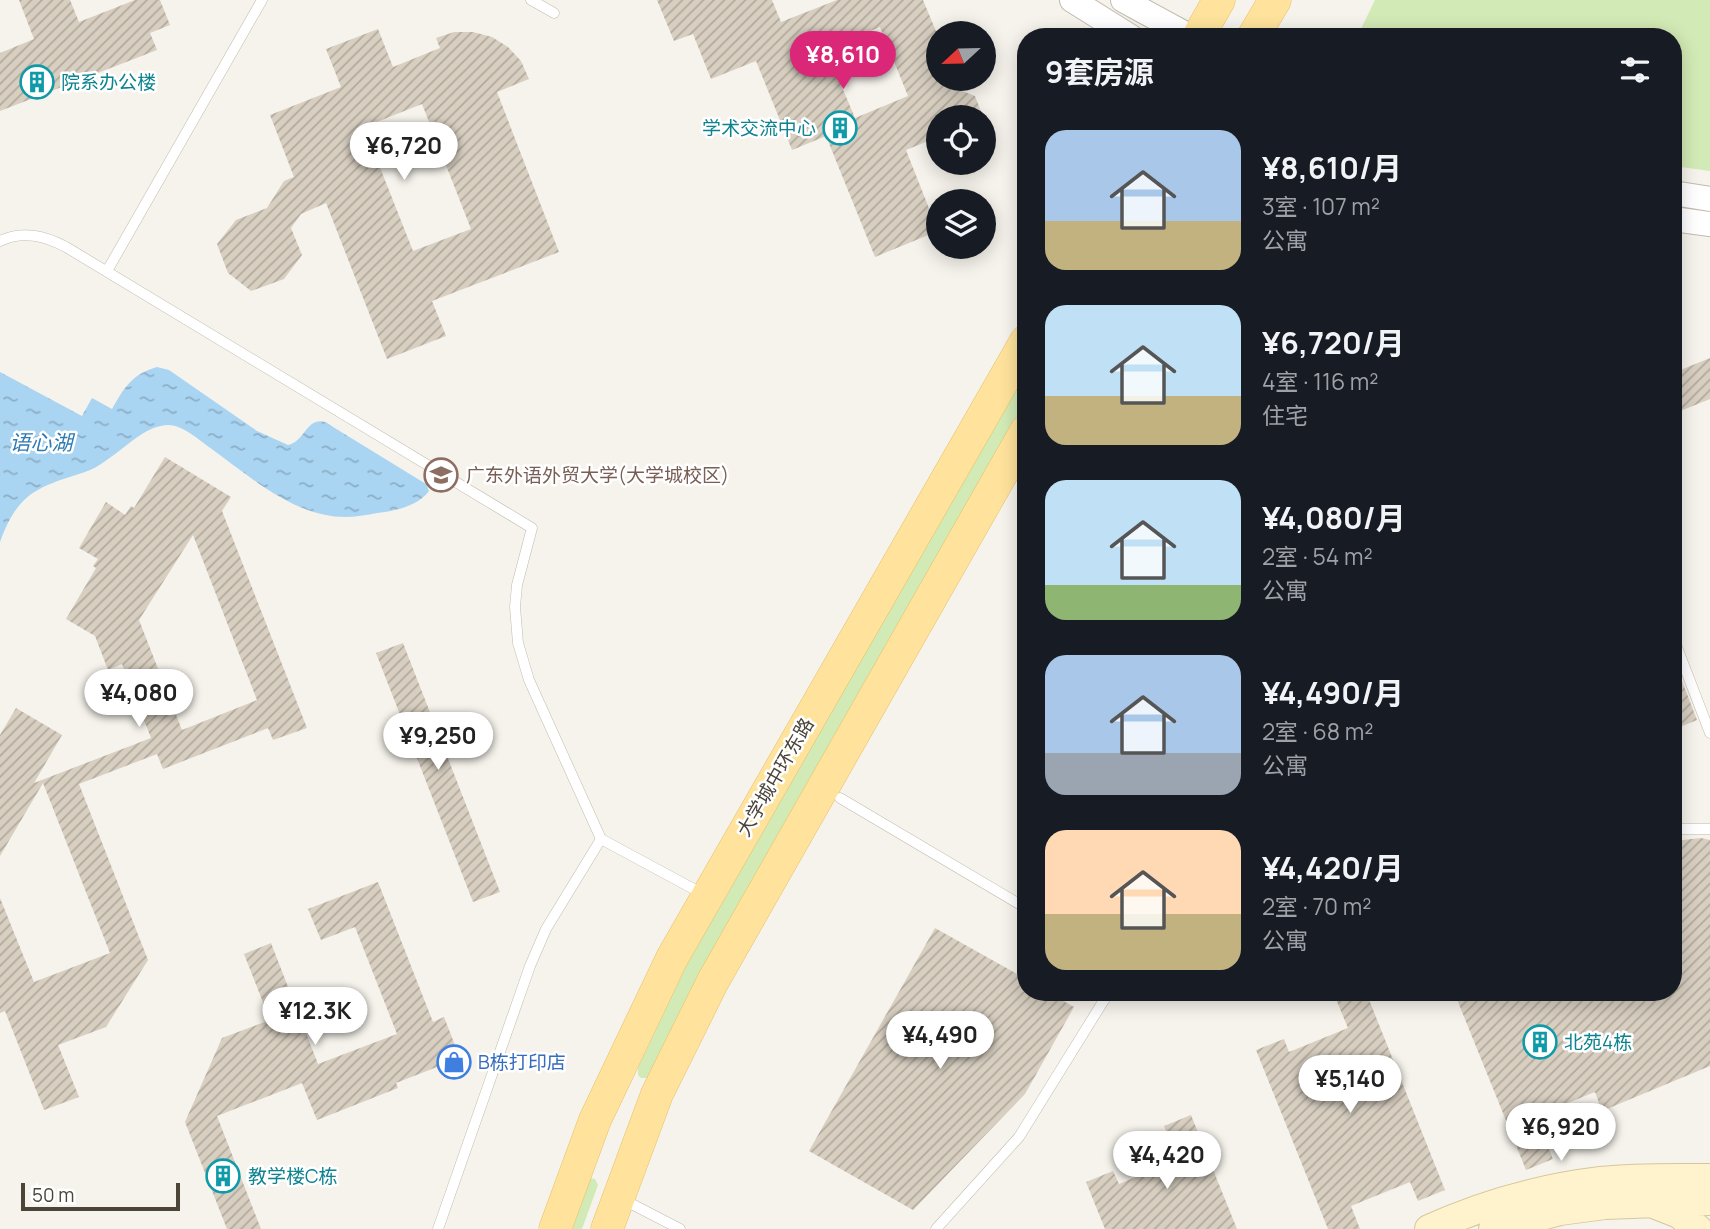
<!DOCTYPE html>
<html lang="zh">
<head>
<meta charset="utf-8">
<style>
  body { margin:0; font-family:Manrope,"Noto Sans SC",sans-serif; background:#242831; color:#f1f3f6; height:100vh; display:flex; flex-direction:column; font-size:26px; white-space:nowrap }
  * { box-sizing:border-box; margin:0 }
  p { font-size:23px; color:#9ea1a6 }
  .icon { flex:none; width:38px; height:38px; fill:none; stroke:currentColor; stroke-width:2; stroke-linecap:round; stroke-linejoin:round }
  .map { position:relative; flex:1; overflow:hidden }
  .side { position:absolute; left:1017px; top:28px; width:665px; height:973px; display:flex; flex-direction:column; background:#171b24; border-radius:28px; box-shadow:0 4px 18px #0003 }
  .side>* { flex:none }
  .needle { width:46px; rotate:248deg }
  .buttons { position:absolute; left:926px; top:21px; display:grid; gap:14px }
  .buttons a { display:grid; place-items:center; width:70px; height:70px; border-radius:50%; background:#171b24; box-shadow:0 4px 18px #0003; font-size:35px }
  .scale { position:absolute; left:21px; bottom:18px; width:159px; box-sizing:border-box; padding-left:7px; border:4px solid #4b4439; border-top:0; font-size:19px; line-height:24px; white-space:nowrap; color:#4b4439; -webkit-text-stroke:5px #fff; paint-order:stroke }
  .price { position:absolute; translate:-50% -60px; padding:0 16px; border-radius:24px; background:#fff; color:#222; font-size:23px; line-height:46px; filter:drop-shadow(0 2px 4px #0008) }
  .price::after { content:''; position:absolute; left:50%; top:42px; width:21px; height:16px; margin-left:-10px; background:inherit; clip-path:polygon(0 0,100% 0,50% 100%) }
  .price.active { background:#db2777; color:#fff }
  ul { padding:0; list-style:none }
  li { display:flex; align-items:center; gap:21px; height:175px; padding:0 28px }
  li span { display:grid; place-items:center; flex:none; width:196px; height:140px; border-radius:21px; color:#555 }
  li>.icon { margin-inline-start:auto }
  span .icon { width:84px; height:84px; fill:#fffc; stroke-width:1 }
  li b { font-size:30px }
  h2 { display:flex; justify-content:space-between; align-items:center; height:84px; padding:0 28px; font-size:30px }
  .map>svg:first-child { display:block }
  .green { fill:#d2eab5 }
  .water { fill:url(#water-ripples) }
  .building { fill:url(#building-hatch); fill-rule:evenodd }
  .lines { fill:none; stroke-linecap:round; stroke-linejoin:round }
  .service-casing { stroke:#c2bbae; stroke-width:11 }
  .tertiary-casing { stroke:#c2bbae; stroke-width:26 }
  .secondary-casing { stroke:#d6c79b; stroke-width:30 }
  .primary-casing { stroke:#e6c16a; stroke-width:33 }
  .service { stroke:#fff; stroke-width:10 }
  .tertiary { stroke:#fff; stroke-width:24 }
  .secondary { stroke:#fff3cd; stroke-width:28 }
  .primary { stroke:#ffe39c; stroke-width:32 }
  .labels { text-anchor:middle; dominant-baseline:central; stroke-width:5; stroke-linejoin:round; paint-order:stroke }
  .culture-label { font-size:19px; fill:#0d838f; stroke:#fff; text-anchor:start }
  .education-label { font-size:19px; fill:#785e54; stroke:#fff; text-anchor:start }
  .street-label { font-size:19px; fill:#4b4439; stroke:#fff }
  .shop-label { font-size:19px; fill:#366cbe; stroke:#fff; text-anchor:start }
  .water-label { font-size:21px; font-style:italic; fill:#2e7ab2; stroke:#fff }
</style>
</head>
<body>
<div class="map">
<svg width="1710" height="1229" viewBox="0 0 1710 1229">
  <defs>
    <pattern id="water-ripples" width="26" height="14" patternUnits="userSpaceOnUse" patternTransform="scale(1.75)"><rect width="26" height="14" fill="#a9d4f2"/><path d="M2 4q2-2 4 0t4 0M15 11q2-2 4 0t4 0" fill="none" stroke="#8caec5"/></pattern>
    <pattern id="building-hatch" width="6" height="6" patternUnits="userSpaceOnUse" patternTransform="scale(1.75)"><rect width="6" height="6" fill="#d8cfc1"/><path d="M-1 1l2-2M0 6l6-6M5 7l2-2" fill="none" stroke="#b1aa9e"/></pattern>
  </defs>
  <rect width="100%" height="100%" fill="#f6f3ec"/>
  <!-- green -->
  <path class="green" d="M1375,0h335v171l-37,-5v-129h-316z
    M1025,365v41l-293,509 -85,163h-6l-3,-3v-7l76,-161z
    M588,1178l7,1 3,6 -16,44h-15z"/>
  <!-- water -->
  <path class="water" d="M157,367l12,3 88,61 31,14c17,-3 18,-28 37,-23l101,62 3,7c-11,15 -34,20 -52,22 -10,2 -22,4 -32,4 -51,0 -97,-42 -136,-70 -11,-8 -27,-22 -41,-22 -28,0 -55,38 -83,47 -47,15 -67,20 -85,70v-170l82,44 10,-18 20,11c12,-21 20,-35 45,-42z"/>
  <!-- building -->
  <path class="building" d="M19,0h51l9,22 56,-22h25l10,25 -20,8 7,17 -157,61v-58l34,-14z
    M657,0h115l9,22 56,-22h86l15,36v43h18l4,11 15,6 8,21h-45v20l-32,13 32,81 -63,26 -49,-121 -34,14 -36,-89 -45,18 -18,-45 -19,7zM880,27l28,69 -53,22 -29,-69z
    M378,29l15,38 47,-19 -4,-10 18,-6h19l19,5 16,10 13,14 8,18 -32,13 62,160 -127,49 14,35 -59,23 -61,-156 -25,11 -10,14 11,27 -18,24 -33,12 -23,-18 -11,-29 19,-24 31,-12 17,-27 10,-4 -24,-62 71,-28 -15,-38zM422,104l49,125 -58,22 -49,-124z
    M1710,358v41l-37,15v-41z
    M165,457l66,40 -9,14 85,217 -34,12 -5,-12 -105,41 -6,-15 -78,30 69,176 -42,67 -48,18 21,52 -35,13 -39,-99 -5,2v-115l34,84 76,-29 -67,-170 -43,73v-121l16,-27 46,27 -28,48 117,-45 -29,-74 -14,6 -13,-34 -29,-17 30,-51 -3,-2 5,-7 -19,-11 27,-46 19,13 6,-9 3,2zM193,535l64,165 -75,30 -43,-110z
    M403,643l97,249 -27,10 -97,-249z
    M1673,658l24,62 -24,10z
    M1701,838l9,2v226l-108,45 -7,-19 -59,24 17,43 -27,11 -72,-178h219v-151z
    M378,882l55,140 11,-5 16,41 -64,25 2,5 -81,32 -15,-37 -85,33 44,113h-34l-42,-107 37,-84 48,-18 -26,-66 27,-11 47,121 79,-30 -42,-107 -34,13 -13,-31z
    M935,928l91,51v13h22l26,15 -49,87 -112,116 -104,-59z
    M1333,992h33l79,198 -27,11 -8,-19 -59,24 9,23h-32l-72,-179 28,-11 5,13 59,-24z
    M1191,1115l46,114h-132l-19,-47 27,-11 6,13 59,-24 -14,-34z"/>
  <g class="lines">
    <defs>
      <path id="service" d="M531,0l23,13
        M0,241c23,-11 45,-5 66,6l466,281 -15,57 -2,22 3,36 11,37 72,159 102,55
        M107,271l155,-271
        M1673,637l37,96
        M840,798l186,110
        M1673,829h37
        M622,1199l58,30
        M438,1229l92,-263 16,-37 55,-90
        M936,1229l83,-92 90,-145"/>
      <path id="tertiary" d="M1072,0l59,37
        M1123,0l68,37
        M1673,193l37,6
        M1673,219l37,5"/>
      <path id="secondary" d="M1656,1205l23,9 19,15
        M1429,1229c55,-25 113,-41 172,-48 36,-4 73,-3 109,-3
        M1493,1229l67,-18 45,-6 105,-4"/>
      <path id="primary" d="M1198,37l21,-37
        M1253,37l22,-37
        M555,1229l40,-109 77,-162 354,-617
        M607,1229l50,-135 56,-113 313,-550"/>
    </defs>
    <!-- service casing -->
    <use href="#service" class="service-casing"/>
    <!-- tertiary casing -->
    <use href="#tertiary" class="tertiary-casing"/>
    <!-- secondary casing -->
    <use href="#secondary" class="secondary-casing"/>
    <!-- primary casing -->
    <use href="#primary" class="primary-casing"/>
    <!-- service -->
    <use href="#service" class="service"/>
    <!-- tertiary -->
    <use href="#tertiary" class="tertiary"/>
    <!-- secondary -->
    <use href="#secondary" class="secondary"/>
    <!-- primary -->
    <use href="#primary" class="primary"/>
  </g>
  <!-- icons -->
  <defs>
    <symbol id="building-ring" viewBox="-11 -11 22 22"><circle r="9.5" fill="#fff" stroke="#0f9aa8" stroke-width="1.5"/><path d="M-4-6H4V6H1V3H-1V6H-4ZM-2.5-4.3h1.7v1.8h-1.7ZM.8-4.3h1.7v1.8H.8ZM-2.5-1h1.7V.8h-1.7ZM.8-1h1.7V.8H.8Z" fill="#0f9aa8"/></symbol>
    <symbol id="university-ring" viewBox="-11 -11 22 22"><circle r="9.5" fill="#fff" stroke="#8d6e63" stroke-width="1.5"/><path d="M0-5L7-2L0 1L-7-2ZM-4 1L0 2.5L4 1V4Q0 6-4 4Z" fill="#8d6e63"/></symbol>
    <symbol id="shop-ring" viewBox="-11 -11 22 22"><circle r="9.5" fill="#fff" stroke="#3f7fe0" stroke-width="1.5"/><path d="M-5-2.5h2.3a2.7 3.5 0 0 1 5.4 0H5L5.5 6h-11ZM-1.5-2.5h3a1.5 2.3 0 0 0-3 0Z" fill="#3f7fe0"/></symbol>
  </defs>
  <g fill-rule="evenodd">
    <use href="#building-ring" x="18" y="63" width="38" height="38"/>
    <use href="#building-ring" x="821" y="109" width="38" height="38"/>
    <use href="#university-ring" x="422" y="456" width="38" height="38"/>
    <use href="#building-ring" x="1521" y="1023" width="38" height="38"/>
    <use href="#shop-ring" x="435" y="1043" width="38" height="38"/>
    <use href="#building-ring" x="204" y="1157" width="38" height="38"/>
  </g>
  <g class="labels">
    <!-- culture labels -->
    <g class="culture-label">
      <text x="61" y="82">院系办公楼</text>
      <text x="816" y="128" text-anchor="end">学术交流中心</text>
      <text x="1564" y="1042">北苑4栋</text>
      <text x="248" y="1176">教学楼C栋</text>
    </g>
    <!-- education labels -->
    <g class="education-label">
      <text x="466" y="475">广东外语外贸大学(大学城校区)</text>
    </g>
    <!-- street labels -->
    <g class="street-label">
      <text transform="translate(775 777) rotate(-60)">大学城中环东路</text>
    </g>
    <!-- shop labels -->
    <g class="shop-label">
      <text x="478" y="1062">B栋打印店</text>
    </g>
    <!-- water labels -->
    <g class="water-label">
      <text x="41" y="442">语心湖</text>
    </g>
  </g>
</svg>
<div class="buttons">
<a><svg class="needle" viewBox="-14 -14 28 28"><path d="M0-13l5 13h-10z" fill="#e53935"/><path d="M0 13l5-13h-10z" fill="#9ea1a6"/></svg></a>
<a><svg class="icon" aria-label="locate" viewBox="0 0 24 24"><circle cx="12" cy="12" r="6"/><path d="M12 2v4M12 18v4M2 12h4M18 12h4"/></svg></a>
<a><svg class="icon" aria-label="layers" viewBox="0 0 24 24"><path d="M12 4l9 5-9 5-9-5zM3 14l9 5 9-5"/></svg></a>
</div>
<div class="scale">50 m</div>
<b class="price active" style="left:843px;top:91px">¥8,610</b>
<b class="price" style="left:404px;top:182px">¥6,720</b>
<b class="price" style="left:139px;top:729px">¥4,080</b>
<b class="price" style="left:438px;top:772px">¥9,250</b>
<b class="price" style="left:315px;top:1047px">¥12.3K</b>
<b class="price" style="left:940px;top:1071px">¥4,490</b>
<b class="price" style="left:1350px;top:1115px">¥5,140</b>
<b class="price" style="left:1561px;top:1163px">¥6,920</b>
<b class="price" style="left:1167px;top:1191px">¥4,420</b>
<section class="side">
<h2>9套房源<svg class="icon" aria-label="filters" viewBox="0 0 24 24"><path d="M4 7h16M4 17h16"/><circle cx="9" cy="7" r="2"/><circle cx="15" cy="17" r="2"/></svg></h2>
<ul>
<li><span style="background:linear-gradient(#a9c7e8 65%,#c2b280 0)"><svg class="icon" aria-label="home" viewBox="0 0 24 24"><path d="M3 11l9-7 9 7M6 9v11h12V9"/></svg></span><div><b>¥8,610/月</b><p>3室 · 107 m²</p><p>公寓</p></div></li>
<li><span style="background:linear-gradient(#bfe0f5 65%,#c2b280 0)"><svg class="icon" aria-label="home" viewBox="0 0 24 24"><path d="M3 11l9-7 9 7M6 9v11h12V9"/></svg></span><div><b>¥6,720/月</b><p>4室 · 116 m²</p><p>住宅</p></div></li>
<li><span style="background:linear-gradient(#bfe0f5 75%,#8fb573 0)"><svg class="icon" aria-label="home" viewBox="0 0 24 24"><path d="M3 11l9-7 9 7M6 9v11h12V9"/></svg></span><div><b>¥4,080/月</b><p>2室 · 54 m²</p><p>公寓</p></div></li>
<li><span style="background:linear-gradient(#a9c7e8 70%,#9aa5b1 0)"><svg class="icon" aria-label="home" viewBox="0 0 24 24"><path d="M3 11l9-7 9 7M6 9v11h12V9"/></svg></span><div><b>¥4,490/月</b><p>2室 · 68 m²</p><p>公寓</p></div></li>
<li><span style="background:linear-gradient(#ffd9b3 60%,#c2b280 0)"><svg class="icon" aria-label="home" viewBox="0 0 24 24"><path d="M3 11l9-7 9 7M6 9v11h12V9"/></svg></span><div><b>¥4,420/月</b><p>2室 · 70 m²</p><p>公寓</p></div></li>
</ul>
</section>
</div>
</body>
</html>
